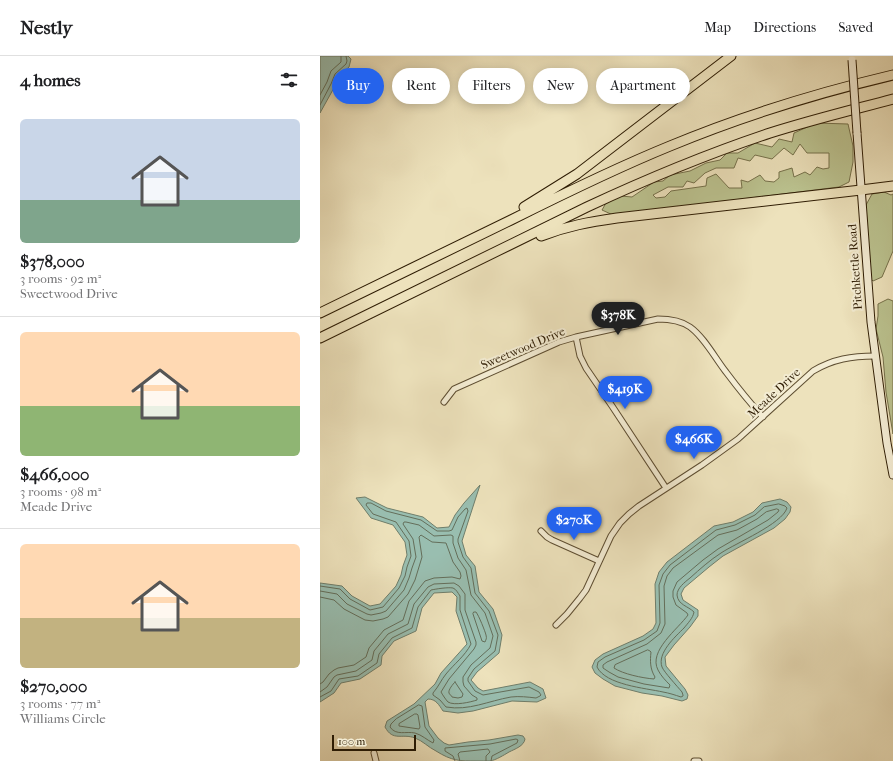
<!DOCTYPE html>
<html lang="en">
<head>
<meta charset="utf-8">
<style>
  body { margin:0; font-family:"IM FELL French Canon",serif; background:#f6f6f6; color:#202124; height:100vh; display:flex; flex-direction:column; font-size:15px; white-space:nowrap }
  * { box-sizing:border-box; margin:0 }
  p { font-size:13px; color:#757577 }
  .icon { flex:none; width:22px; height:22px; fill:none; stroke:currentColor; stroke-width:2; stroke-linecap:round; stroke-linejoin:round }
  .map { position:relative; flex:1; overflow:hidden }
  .panel { display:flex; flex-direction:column; background:#fff; width:320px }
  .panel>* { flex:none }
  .top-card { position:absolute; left:12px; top:12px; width:380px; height:36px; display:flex; gap:8px }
  .scale { position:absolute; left:12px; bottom:10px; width:84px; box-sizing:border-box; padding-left:4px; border:2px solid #2f1d04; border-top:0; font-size:11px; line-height:14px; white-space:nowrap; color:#2f1d04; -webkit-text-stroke:3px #f3ecd3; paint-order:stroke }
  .price { position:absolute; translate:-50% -34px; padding:0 9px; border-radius:14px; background:#2563eb; color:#fff; font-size:13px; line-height:26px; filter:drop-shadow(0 1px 2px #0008) }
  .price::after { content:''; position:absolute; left:50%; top:24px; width:12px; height:9px; margin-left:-6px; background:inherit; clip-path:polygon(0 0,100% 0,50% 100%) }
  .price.selected { background:#222; color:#fff }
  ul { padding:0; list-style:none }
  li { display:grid; align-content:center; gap:8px; height:212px; padding:0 20px }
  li+li { border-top:1px solid #e0e0e0 }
  li span { display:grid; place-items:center; height:124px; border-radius:6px; color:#555 }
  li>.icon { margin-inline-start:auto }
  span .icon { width:72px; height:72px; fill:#fffc; stroke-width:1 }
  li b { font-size:17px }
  h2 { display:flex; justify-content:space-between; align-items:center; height:48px; padding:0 20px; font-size:17px }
  .tag { padding:0 14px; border-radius:18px; background:#fff; box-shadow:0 2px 10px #0003; font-size:14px; line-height:36px }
  .tag.selected { background:#2563eb; color:#fff }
  header { display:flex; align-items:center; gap:24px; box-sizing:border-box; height:56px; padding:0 20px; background:#fff; border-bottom:1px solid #e0e0e0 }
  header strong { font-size:19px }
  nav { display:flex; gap:22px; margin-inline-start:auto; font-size:14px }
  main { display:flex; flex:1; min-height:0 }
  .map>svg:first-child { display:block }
  .green { fill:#bbc28f; stroke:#75704a; fill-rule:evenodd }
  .water { fill:#99beb0; stroke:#6f7e6b }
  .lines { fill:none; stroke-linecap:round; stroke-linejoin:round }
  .shore { stroke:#646e5a; stroke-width:1 }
  .street-casing { stroke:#5e4e32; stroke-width:7 }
  .secondary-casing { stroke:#2f1d04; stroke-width:9 }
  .highway-casing { stroke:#2f1d04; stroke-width:11 }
  .street { stroke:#f3ecd3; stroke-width:5 }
  .secondary { stroke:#f3ecd3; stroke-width:7 }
  .highway { stroke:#ede2bc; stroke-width:9 }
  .secondary-bridge-casing { stroke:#2f1d04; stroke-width:9; stroke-linecap:butt }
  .secondary-bridge { stroke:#f3ecd3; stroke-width:7 }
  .labels { text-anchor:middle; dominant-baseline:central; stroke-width:4; stroke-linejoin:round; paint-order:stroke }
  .street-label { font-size:12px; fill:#2f1d04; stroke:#f3ecd3 }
</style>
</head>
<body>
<header>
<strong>Nestly</strong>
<nav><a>Map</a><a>Directions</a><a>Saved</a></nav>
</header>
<main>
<section class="panel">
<h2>4 homes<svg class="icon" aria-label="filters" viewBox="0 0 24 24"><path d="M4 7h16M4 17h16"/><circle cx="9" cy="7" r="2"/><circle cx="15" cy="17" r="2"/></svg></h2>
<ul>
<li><span style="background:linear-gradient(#c9d6e8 65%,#7fa58c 0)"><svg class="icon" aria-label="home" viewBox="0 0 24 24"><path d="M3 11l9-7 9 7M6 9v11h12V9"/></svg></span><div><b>$378,000</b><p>3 rooms · 92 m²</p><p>Sweetwood Drive</p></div></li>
<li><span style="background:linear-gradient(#ffd9b3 60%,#8fb573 0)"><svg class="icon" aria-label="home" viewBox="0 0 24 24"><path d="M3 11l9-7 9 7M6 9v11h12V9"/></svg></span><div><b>$466,000</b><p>3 rooms · 98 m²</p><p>Meade Drive</p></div></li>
<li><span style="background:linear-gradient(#ffd9b3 60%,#c2b280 0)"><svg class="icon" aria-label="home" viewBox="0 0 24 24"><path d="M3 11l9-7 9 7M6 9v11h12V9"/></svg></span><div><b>$270,000</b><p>3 rooms · 77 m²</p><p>Williams Circle</p></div></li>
</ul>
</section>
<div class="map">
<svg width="573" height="705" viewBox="0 0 573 705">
  <rect width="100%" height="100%" fill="#ede2bc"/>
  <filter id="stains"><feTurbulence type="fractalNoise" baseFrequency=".005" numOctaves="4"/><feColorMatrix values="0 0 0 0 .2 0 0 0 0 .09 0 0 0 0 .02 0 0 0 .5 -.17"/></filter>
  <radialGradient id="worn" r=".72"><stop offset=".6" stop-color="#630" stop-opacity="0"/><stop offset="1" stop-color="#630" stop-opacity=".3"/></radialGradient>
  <!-- green -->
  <path class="green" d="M496,67l32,1 5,22v16l-4,20 -10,5 -226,28 -11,-5 4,-7 15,-7 11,1 22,-15 9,-1 7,-6 20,-4 16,-8 14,-3 7,-7h11l17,-10 17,4 7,-8 13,3 2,-9zM480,88l7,9h22v15l-6,1 -6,-2 -7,8 -5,-3 -11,5 -2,-9 -13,4v6l-5,4 -9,-1 -5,-6 -12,7 -7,-2 1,8h-13l-13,-14 -9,4 -1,8 -35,5 -6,6 -9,1 -3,-3 15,-8h15l4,-6 7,2 11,-10 11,-5h18l4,-10 12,3 5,-6 17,4 12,-11 9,7z
    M564,136l7,3 2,-1v57l-11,26 -9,4 -3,-3 -4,-73 6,-11z
    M568,243l5,2v133l-7,-42 -3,-35 -7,-28 2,-13v-12z"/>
  <!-- water -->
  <path class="water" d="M0,0h28l3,3 -2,8 -10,9 -4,10 -15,27z
    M160,429l-11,34 -7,22 4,14 9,11 4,26 14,17 9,26 -3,18 -22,19 -6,8 7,8 5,3 47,-9 13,7 3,9 -9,4 -25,-1 -39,10 -15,2 -15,-2c-4,-6 -7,-12 -15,-12l-3,3 4,24 9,12 6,5 5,2 19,-3 21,-2 29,-5 5,1 2,3c-1,7 -10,10 -16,13 -5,3 -13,8 -19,9 -4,0 -9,0 -13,0 -18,0 -25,0 -41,-10 -8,-4 -13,-10 -21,-13 -13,-5 -22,4 -30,-11l2,-6 27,-17 21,-20 6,-11 26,-29 -11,-33 1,-14 -5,-5 -18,1 -12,15 -6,23 -22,10 -12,15 -1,9 -21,14 -19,4 -7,10 -14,9v-119l22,3 10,10 18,10 10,-2 16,-18 5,-11 2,-9 4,-11 -2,-13 -12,-17 -22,-7 -15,-20 9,-1 22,11 36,9 14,11 12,-1 6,-12 9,-12z
    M460,443l7,3 4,5 -1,5 -5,7 -11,9 -51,28 -14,11 -25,21 -3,6 2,6 15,10v6l-8,11 -16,18 -9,12 1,9 19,23 3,6 -1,4 -5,2 -20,-5 -20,-3 -27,-7 -12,-7 -8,-6 -3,-6 3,-7 8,-6 40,-18 10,-7 3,-6 -1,-39 4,-12 8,-10 47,-36 19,-4 20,-10 9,-9z"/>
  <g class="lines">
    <!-- shore -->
    <path class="shore" d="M0,39l7,-13 4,-11 10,-9v-6
      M0,49l11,-21 4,-10 11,-10 1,-3 -1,-5
      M459,448l6,2 2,2c-5,16 -51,35 -66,45 -11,7 -21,16 -31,25 -5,4 -13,10 -13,17 1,10 11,11 17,17 -1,6 -6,11 -10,16 -9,9 -27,25 -22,39 2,5 15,19 20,25l1,3v1l-2,1c-6,-2 -12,-4 -18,-5 -18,-4 -57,-7 -66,-25l1,-5 7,-5 39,-17 13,-9 3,-8 -1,-38 4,-11 7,-9 46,-35 19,-5 20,-10 9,-8z
      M457,453l2,1 -1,2 -10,8 -50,29 -15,11 -26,22 -4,9v6l3,8 11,8 1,2c-10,14 -40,36 -30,55 3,6 8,11 12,15l-1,3 -25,-4 -26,-7 -9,-5 -6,-4v-3l4,-3 40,-18 14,-11 4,-9 -1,-38 3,-10 6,-8 45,-33 19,-5 20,-11 9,-7z
      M0,530l20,3 10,10 20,11 13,-3 16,-19 6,-12 2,-9 4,-11 -2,-15 -13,-19 -23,-8 -7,-9 1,-2h4l15,8 35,9 16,11h12l3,-1 6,-13 7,-8 2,-1 1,3 -10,28v3l5,15 8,11 4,25 14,18 9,24 -3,16 -21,18 -6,9v3l7,10 8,4 46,-8 10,5 2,3 -1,1 -4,2c-8,-1 -17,-2 -25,-1 -23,4 -42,14 -65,10l-6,-7 -7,-5v-2c6,-7 8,-13 13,-19 8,-10 19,-18 25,-30l-11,-34v-14c-2,-3 -4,-7 -7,-8 -5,-1 -17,1 -22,2l-13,17 -6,21 -20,10 -13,16 -2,9 -19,13 -19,3 -8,12 -11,6
      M0,535l17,3 10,10 20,10 4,1 10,-2 5,-2 18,-21 5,-12 3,-10 4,-11 -3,-18 -10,-15 1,-2h2l13,3 15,11 17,-1 2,1v7l5,15 8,12 5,25 14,18 8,23 -3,12 -19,17 -8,12v5l1,4 8,9 5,3v2c-6,2 -23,6 -29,2 -2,-2 -6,-8 -7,-10l8,-13 25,-30 2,-4v-3l-11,-32v-16l-6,-8 -5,-3 -20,1 -6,3 -14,17 -6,20 -20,10 -14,17 -2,9 -16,11 -19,4 -3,2 -7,10 -7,5
      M0,541l14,3 10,9 21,11 8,1 10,-2 5,-2 20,-23 7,-14 7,-23 -3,-20 2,-2 11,7 14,1 7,19 7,10 1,4 -1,3 -8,-2 -18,1 -9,3 -16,20 -6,19 -19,10 -15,18 -3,9 -12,8 -16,3 -4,2 -5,4 -6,8 -3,2
      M154,556h2c3,4 9,19 10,23 1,4 0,4 -1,7l-3,-1 -9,-27z
      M328,594l2,1 1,1c-1,9 -1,17 4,25l-1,2c-12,-1 -31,-5 -40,-11l1,-3z
      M135,626l8,12 -1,3 -4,1 -6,-1c0,-1 -3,-3 -3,-4 -1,-3 4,-9 6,-11z
      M99,649l3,1 3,21 9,13 -1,3c-6,-3 -11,-8 -18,-10 -9,-2 -19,3 -25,-6l1,-3 5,-5z
      M95,658h2l1,1 2,12 -1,2 -20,-3v-2z
      M135,705l-2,-5 -8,-5v-3l45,-4 26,-5 2,1 -1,3 -25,13 -1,5
      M140,705l-2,-7 2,-2 28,-3 2,3 -4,4v5"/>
    <defs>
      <path id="street" d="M256,281l4,19 6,12 26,38 54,82
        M124,346l10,-13 105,-47 17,-5 82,-18c11,0 22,1 32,8 14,10 25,31 36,45 12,16 24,31 37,45
        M221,475l6,6 5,3 47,21
        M236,569l11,-11 13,-16 6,-8 25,-54 9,-13 9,-9 10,-8 63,-41 36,-26 75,-68c20,-12 39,-15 62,-15
        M54,697l2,8
        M374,705h5"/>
      <path id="secondary" d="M537,77l14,189 16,121 6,32"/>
      <path id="highway" d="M204,151l53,-33 154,-118
        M221,180c26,-10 48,-14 76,-18l244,-28 32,-4
        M0,257c64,-31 127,-62 191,-93 52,-26 105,-52 159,-74 72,-30 147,-53 223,-71
        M0,282l267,-131c60,-28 120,-53 183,-74 41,-13 82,-23 123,-34"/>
    </defs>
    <!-- street casing -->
    <use href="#street" class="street-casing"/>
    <!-- secondary casing -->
    <use href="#secondary" class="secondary-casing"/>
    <!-- highway casing -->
    <use href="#highway" class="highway-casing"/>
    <!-- street -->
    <use href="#street" class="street"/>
    <!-- secondary -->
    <use href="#secondary" class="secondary"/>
    <!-- highway -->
    <use href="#highway" class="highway"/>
    <defs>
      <path id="secondary-bridge" d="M532,4l5,73"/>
    </defs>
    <!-- secondary-bridge casing -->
    <use href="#secondary-bridge" class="secondary-bridge-casing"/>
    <!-- secondary-bridge -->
    <use href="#secondary-bridge" class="secondary-bridge"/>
  </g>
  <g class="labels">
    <!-- street labels -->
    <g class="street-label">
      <text transform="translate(535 211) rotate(-94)">Pitchkettle Road</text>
      <text transform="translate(203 292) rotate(-23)">Sweetwood Drive</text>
      <text transform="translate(454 337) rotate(-43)">Meade Drive</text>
    </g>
  </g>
  <rect width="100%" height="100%" filter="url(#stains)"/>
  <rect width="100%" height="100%" fill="url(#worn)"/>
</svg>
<div class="scale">100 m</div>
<b class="price selected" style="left:298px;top:280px">$378K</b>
<b class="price" style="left:305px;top:354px">$419K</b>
<b class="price" style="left:374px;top:404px">$466K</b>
<b class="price" style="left:254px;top:485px">$270K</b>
<div class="top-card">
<a class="tag selected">Buy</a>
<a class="tag">Rent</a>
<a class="tag">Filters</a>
<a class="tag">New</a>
<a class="tag">Apartment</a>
</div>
</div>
</main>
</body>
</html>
